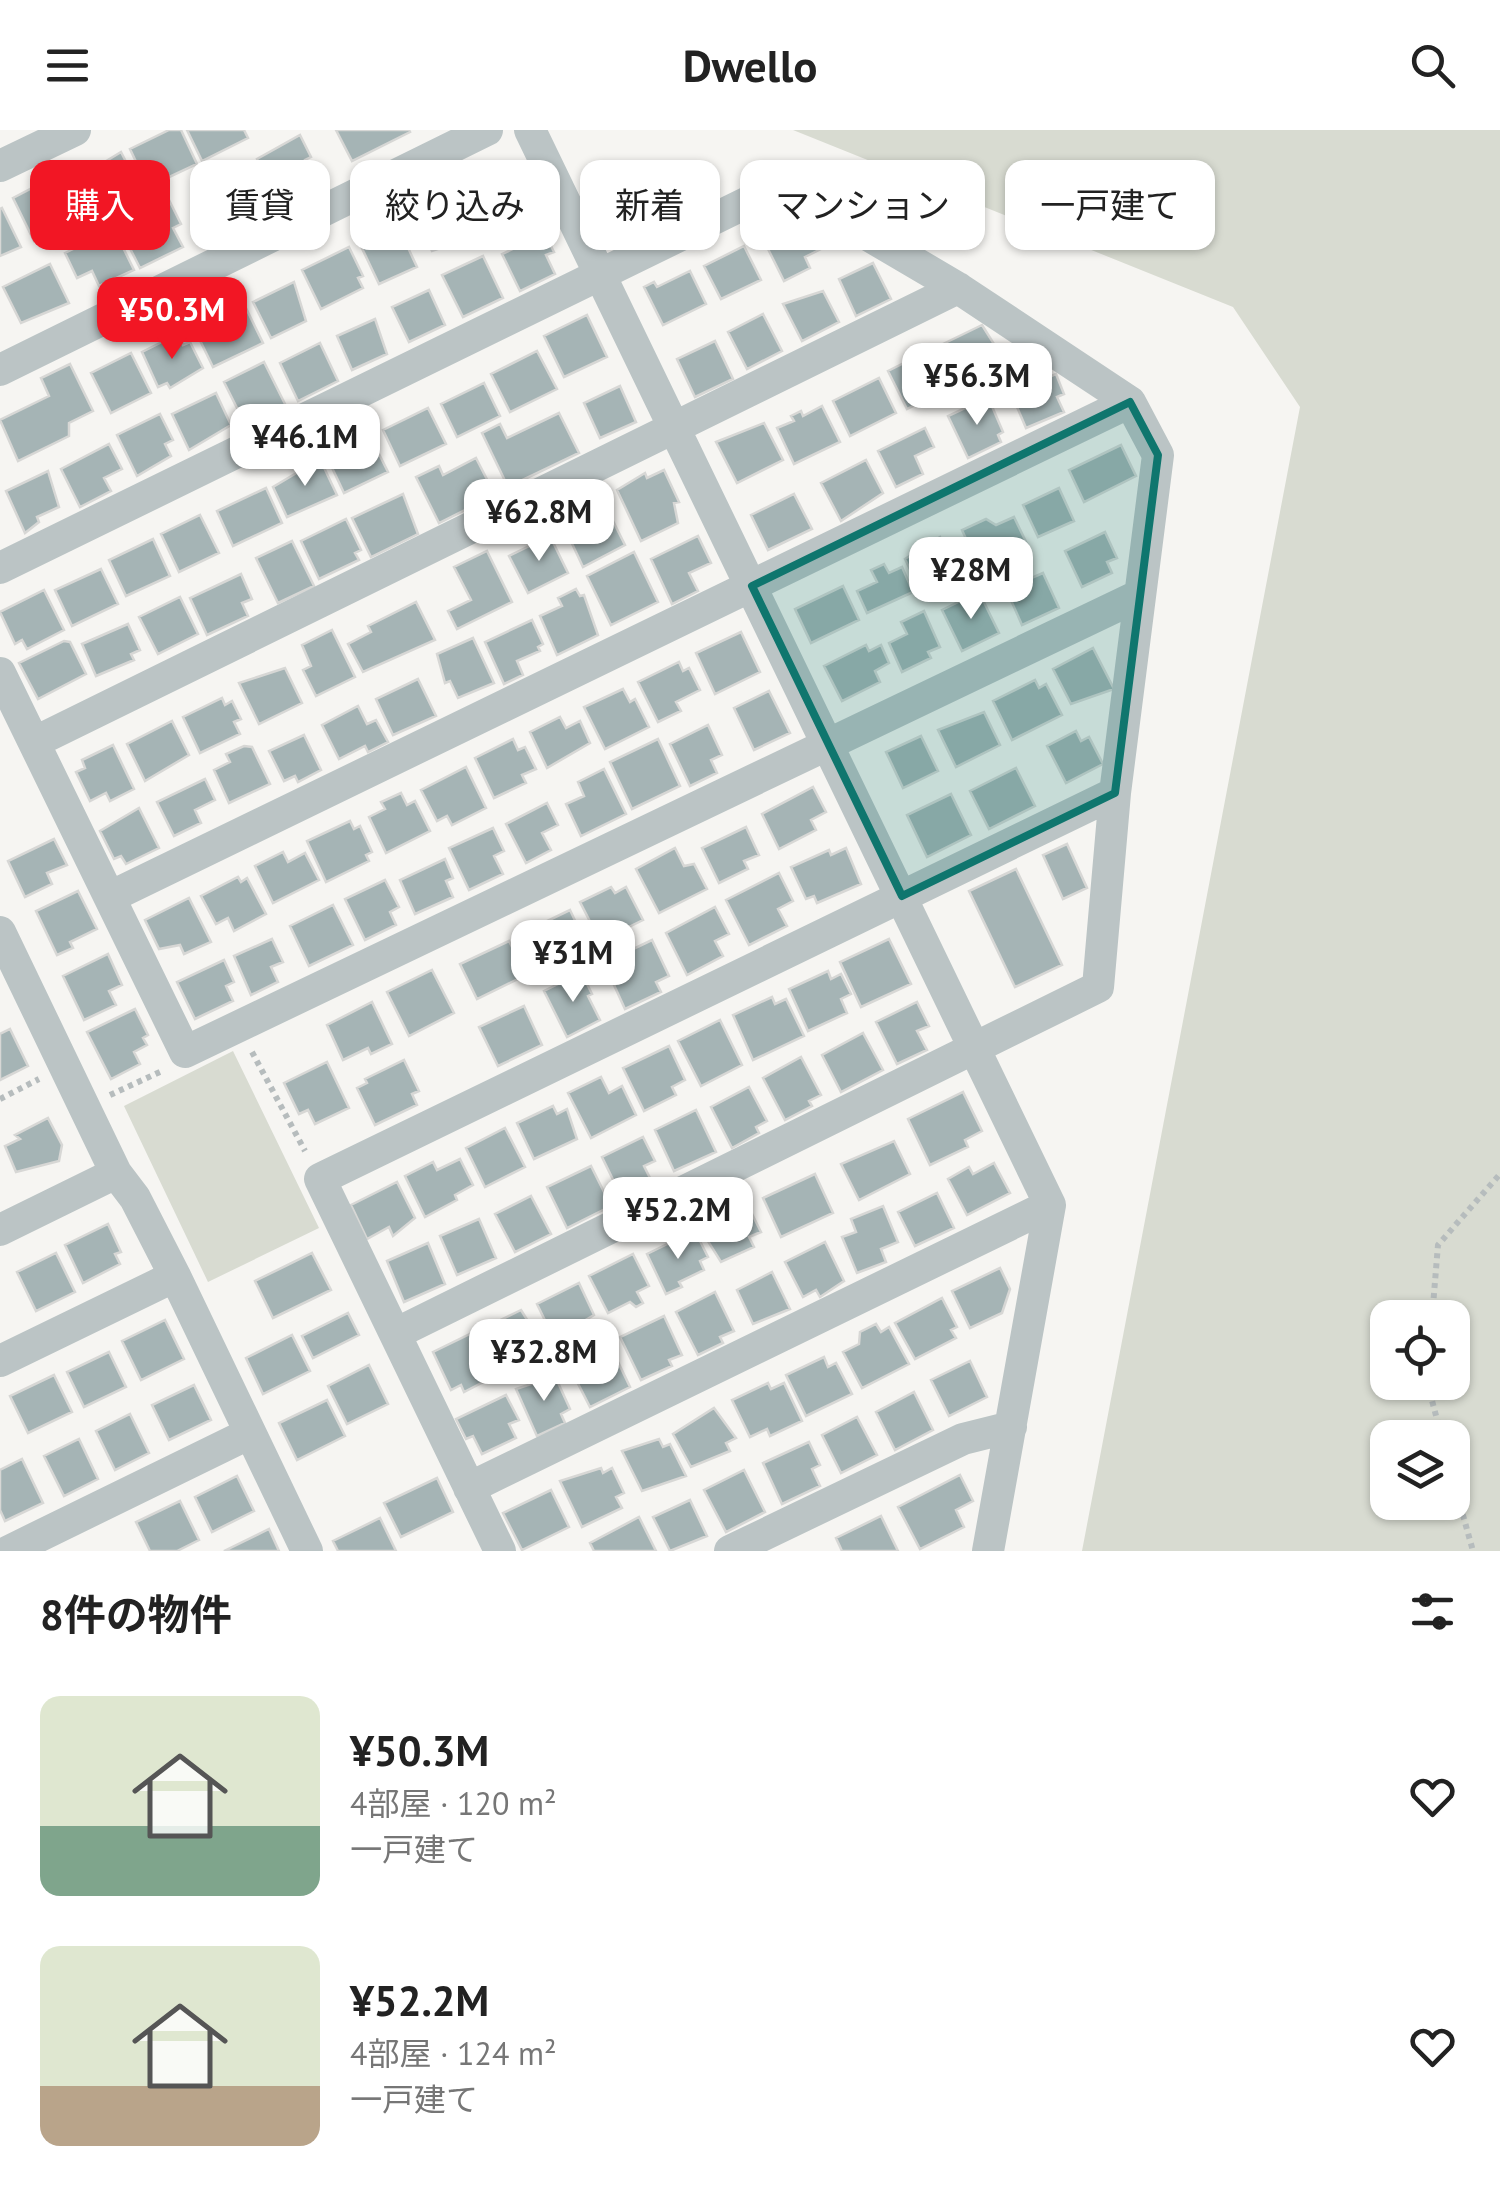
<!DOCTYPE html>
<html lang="ja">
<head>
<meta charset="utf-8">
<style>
  body { margin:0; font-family:"PT Sans","Noto Sans JP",sans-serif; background:#f6f6f6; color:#222; height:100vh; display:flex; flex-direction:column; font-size:38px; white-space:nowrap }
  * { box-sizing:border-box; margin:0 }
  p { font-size:32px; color:#767676 }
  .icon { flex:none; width:55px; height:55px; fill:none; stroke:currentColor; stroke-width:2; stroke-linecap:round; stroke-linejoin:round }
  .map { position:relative; height:1421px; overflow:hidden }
  .side { display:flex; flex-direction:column; background:#fff; flex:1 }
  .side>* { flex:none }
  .hud { position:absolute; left:30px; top:30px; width:1440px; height:90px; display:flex; gap:20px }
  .controls { position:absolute; left:1370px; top:1170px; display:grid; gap:20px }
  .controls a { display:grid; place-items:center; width:100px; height:100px; border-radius:20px; background:#fff; box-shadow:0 2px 8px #0004; font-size:50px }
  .price { position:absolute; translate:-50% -85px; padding:0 22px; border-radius:20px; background:#fff; color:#222; font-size:32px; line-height:65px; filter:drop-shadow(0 2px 5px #0008) }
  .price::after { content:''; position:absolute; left:50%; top:60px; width:30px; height:22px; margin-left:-15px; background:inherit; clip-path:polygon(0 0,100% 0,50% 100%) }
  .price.active { background:#f21624; color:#fff }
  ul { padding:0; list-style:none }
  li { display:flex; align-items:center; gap:30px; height:250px; padding:0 40px }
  li span { display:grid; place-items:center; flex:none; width:280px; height:200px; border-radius:20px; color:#555 }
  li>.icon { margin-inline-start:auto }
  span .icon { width:120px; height:120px; fill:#fffc; stroke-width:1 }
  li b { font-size:42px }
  h2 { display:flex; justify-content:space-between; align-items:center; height:120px; padding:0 40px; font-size:42px }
  .chip { padding:0 35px; border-radius:20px; background:#fff; box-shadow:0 2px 8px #0004; font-size:35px; line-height:90px }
  .chip.active { background:#f21624; color:#fff }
  header { display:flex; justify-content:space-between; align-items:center; height:130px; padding:0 40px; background:#fff; font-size:45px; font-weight:800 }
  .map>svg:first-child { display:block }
  .green { fill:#d8dbd1; fill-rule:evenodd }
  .building { fill:#a5b4b5; stroke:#d7d7d5; stroke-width:2.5 }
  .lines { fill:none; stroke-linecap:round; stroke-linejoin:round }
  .path { stroke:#b6bcbd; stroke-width:6; stroke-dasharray:5 5; stroke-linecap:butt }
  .minor { stroke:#bbc4c5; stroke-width:32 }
  .marked { fill:#0f766e; fill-opacity:0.2; stroke:#0f766e; stroke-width:8; stroke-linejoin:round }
</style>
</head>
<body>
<header><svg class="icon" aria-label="menu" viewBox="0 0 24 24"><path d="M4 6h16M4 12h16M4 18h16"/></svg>Dwello<svg class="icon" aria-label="search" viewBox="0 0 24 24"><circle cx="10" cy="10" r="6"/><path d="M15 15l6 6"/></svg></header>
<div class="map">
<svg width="1500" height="1421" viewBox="0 0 1500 1421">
  <rect width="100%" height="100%" fill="#f6f5f2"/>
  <!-- green -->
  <path class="green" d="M793,0h707v1421h-418l218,-1144 -67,-100zM1388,1188h64v64h-64zM1388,1308h64v64h-64z
    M233,921l86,177 -111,54 -84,-176z"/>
  <!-- building -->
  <path class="building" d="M169,0h12l16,34 -49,23 -18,-38z
    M187,0h57l4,8 -46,23z
    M336,0h73l1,2 -58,29z
    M300,5l11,22 -6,3 5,20 -32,20 -21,-41z
    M121,22l20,39 -46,23 -18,-35z
    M516,35l12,26 -19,10 7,14 -29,14 -6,-12 5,-2 -14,-28z
    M251,39l16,34 -43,21 -16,-34 5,-2 -2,-5z
    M38,55l4,8 14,-7 18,35 -40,20 -21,-43z
    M452,65l4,8 6,-3 20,34 -50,17 -18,-38z
    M169,70l12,24 -8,4 10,19 -43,21 -22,-43z
    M2,78l19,39 -21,9v-47z
    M799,91l4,9 7,-3 11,22 -16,8 5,11 -26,13 -19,-38z
    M397,94l20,43 -38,17 -20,-42z
    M114,99l20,41 -35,16 -7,-15 -15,7 -12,-25z
    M545,104l9,18 -8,3 9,19 -35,17 -18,-37z
    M744,116l17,34 -40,19 -17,-33z
    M349,117l14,29 -5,2 5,10 -42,21 -19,-39z
    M483,126l20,42 -40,19 -21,-42z
    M873,133l18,36 -35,17 -17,-37z
    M50,134l19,39 -48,20 -18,-36z
    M690,141l16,33 -43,21 -19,-38 10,-5 3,5z
    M294,152l12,39 -35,17 -18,-36z
    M429,160l16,35 -36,17 -17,-35z
    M823,161l16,31 -37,19 -19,-37z
    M244,174l19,39 -50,24 -21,-43z
    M763,184l19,37 -35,18 -19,-37z
    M587,185l20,42 -43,20 -20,-41z
    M375,189l12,35 -35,16 -15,-34z
    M982,195l22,35 -43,21 -18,-37z
    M178,204l5,11 7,-3 13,26 -33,20 -3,-5 -9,4 -16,-35z
    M715,211l18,38 -38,18 -18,-38z
    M320,213l18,38 -40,20 -18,-38z
    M537,221l20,38 -47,23 -19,-38z
    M131,223l20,40 -40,20 -20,-40z
    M924,223l19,38 -36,18 -19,-38z
    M264,232l22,44 -40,20 -22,-44z
    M70,234l23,47 -24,12v13l-51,25 -18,-41 49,-24 -8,-18z
    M1056,244l8,20 -7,3 7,15 -38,16 -15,-35z
    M879,248l17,35 -46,23 -17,-35z
    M484,253l16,33 -43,21 -16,-33z
    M620,256l16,36 -36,16 -16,-35z
    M216,263l15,32 -42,25 -17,-36z
    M980,271l3,7 8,-4 12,28 -5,3 3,7 -33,16 -20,-42z
    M822,276l18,36 -46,22 -17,-36 17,-7 -3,-5 10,-5 2,5z
    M428,278l18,36 -46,22 -17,-36z
    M559,283l20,40 -71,34 -26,-54 18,-9 7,14z
    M160,284l13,26 -8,4 6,12 -34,20 -20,-41z
    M764,293l19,37 -46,23 -21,-41z
    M925,298l9,19 -19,9 8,18 -27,13 -18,-36z
    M369,304l19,38 -44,21 -18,-38z
    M109,314l13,25 -18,9 7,13 -31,16 -19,-38z
    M1121,315l15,31 -52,26 -15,-32z
    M476,328l19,37 -56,28 -23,-46 23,-11 4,9z
    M320,329l17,36 -50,22 -14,-30z
    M866,330l17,33 -42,28 -20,-38z
    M664,340l15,32 -5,1 4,20 -37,18 -24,-51 28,-17 2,5z
    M48,341l11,36 -22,10 2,5 -14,11 -19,-42z
    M266,358l16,35 -49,23 -16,-35z
    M1059,358l15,33 -36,16 -15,-32z
    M403,364l15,40 -47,23 -19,-39z
    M794,364l18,35 -44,21 -17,-35z
    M607,379l18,36 -42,22 -15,-32z
    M200,385l19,38 -40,19 -18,-38z
    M1014,387l13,27 -48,23 -17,-37 24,-11 10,6z
    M346,389l15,31 -6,3 4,7 -40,19 -18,-38z
    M1105,402l12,26 -10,4 5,11 -30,14 -17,-36z
    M550,406l18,37 -40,20 -19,-37z
    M698,406l13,27 -22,10 9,18 -26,13 -21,-45z
    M940,407l4,9 12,-5 11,23 -7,3 4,8 -42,19 -17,-35z
    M153,409l17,37 -44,20 -17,-36z
    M292,411l22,45 -36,17 -22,-45z
    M487,421l25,51 -55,27 -9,-18 23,-11 -17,-33z
    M634,422l24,50 -47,23 -24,-49z
    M884,434l5,9 13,-6 11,25 -46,21 -10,-22 20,-9 -6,-12z
    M101,439l17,35 -46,22 -17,-36z
    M1043,443l16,35 -37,17 -16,-36z
    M241,444l11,25 -10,4 6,13 -41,19 -17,-37z
    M843,456l16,34 -48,23 -16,-34z
    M576,459l4,7 4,-1 14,40 -41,20 -17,-39 22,-10 -4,-8z
    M44,460l20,40 -37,19 -5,-9 -7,4 -15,-32z
    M979,462l20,41 -37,18 -20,-41z
    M180,467l18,37 -40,20 -19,-37z
    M416,472l19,38 -72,32 -15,-28 23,-12 -3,-6z
    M924,481l16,36 -12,5 3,6 -29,14 -13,-29 18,-9 -6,-12z
    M532,490l11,24 -5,3 2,4 -23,10 6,14 -19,9 -19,-42z
    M128,494l12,26 -9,4 3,6 -38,16 -14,-32z
    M332,500l23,47 -39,19 -13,-26 8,-4 -9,-21z
    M741,502l19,40 -45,22 -19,-41z
    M473,508l21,45 -36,15 -8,-17 -5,2 -8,-29z
    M64,511l6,1 16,32 -48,25 -19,-36z
    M866,515l3,6 12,-6 8,18 -14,8 5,11 -38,19 -18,-35z
    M1093,518l21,41 -43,15 -18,-35z
    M679,532l4,9 6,-3 11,22 -24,12 5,9 -23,11 -20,-40z
    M285,538l17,35 -43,21 -20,-41z
    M418,549l18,37 -43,19 -17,-36z
    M1035,550l4,8 7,-4 16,31 -50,25 -19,-39z
    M623,559l7,13 5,-3 14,28 -44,22 -21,-42z
    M769,561l21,42 -36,17 -20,-42z
    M222,568l3,7 7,-4 9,18 -7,3 6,12 -40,19 -17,-36z
    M358,576l9,18 9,-4 12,22 -20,10 -3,-6 -26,13 -17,-34z
    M984,582l16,33 -44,22 -18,-37z
    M560,587l6,11 14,-7 10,22 -43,25 -17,-36z
    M172,591l17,34 -44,26 -18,-37z
    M708,595l14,30 -11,5 6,13 -27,13 -20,-42z
    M1076,601l5,10 8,-4 14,27 -37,19 -19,-37z
    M304,605l17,35 -23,12 -3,-6 -11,5 -15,-30z
    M921,606l17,35 -35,17 -17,-36z
    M513,609l5,11 7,-3 11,22 -14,6 4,8 -32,15 -19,-40z
    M658,609l22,47 -48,23 -22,-47z
    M113,615l21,44 -24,12 -4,-8 -16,8 -14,-29 9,-4 -3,-8z
    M244,616l8,1 18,37 -41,19 -15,-33 16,-8 -4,-8z
    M466,637l20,41 -34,17 -5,-9 -10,5 -16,-31z
    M1016,638l19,38 -46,23 -19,-38z
    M604,639l22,45 -45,22 -15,-32 18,-8 -6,-14z
    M205,649l10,21 -20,10 6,13 -27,13 -17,-34z
    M813,657l13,25 -15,8 5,10 -37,19 -17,-35z
    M401,663l6,12 8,-4 15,30 -44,22 -17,-36 16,-8 -4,-7z
    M951,664l20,41 -44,22 -20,-42z
    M547,673l11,22 -16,8 9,17 -25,13 -20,-39z
    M139,678l20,40 -33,16 -5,-8 -7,3 -14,-28z
    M350,691l4,8 6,-3 12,26 -6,3 3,6 -43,21 -19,-41z
    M746,697l13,28 -15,6 4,8 -29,14 -17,-35z
    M493,698l11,23 -10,5 9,18 -34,16 -20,-42z
    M54,709l13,26 -20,8 5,11 -27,13 -17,-36z
    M1067,714l20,44 -24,11 -20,-44z
    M675,718l9,18 10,-2 13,25 -48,24 -23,-44z
    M846,718l15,36 -44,19 -3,-7 -8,3 -15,-32 38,-17 2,5z
    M283,722l5,10 17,-9 14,27 -46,23 -18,-37z
    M445,729l8,19 -7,3 7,16 -38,17 -15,-34z
    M1016,739l46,96 -47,22 -46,-96z
    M779,743l14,28 -15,8 9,17 -38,19 -23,-45z
    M238,747l3,5 6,-4 19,36 -32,17 -6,-13 -12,6 -15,-28z
    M385,750l14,27 -9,5 6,13 -31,15 -20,-41z
    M611,757l4,6 11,-6 17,33 -43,21 -20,-39z
    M78,761l19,38 -27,13 3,6 -16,7 -21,-44z
    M189,768l22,44 -27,12 -4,-9 -21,4 -14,-29z
    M333,775l20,40 -44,21 -19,-40z
    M715,777l14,27 -14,7 8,15 -36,19 -21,-42z
    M570,780l18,38 -54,26 -18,-38z
    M272,809l11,23 -12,5 7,15 -27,13 -17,-39z
    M889,809l22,45 -50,23 -21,-45z
    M652,810l17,36 -13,6 5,10 -36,17 -11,-24 6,-3 -10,-22z
    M509,811l17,34 -49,24 -17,-35z
    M108,824l14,31 -13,6 7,14 -32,15 -21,-44z
    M224,830l10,22 -8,4 7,15 -38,18 -18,-37z
    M432,840l22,43 -45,23 -22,-44z
    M828,841l3,8 10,-5 10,20 -10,5 6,14 -39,18 -19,-42z
    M578,844l5,2 9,18 -4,2 12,24 -33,17 -23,-46z
    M772,867l3,7 11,-5 18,37 -51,24 -20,-45z
    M372,872l20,42 -21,10 -3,-6 -25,12 -16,-35z
    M917,872l12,24 -12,5 10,19 -30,14 -21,-42z
    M524,876l18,39 -44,21 -19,-39z
    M135,879l13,26 -5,3 4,7 -13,7 6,12 -29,15 -24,-47z
    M720,890l22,45 -41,21 -23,-45z
    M10,899l18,37 -28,14v-46z
    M863,903l20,37 -42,22 -19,-37z
    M669,916l16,34 -13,7 4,8 -32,16 -21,-43z
    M801,927l20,38 -12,6 3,5 -27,14 -22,-42z
    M404,930l15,31 -7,3 5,11 -42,20 -18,-37 10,-5 -2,-4z
    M327,932l22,46 -34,16 -7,-14 -9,4 -15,-31z
    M601,947l8,16 13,-7 14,29 -45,23 -23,-45z
    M749,957l18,34 -11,6 3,6 -27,15 -21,-41z
    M963,962l19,39 -17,9 3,7 -38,18 -22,-46z
    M553,976l4,8 10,-5 10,30 -43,20 -17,-36z
    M696,980l20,42 -42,19 -19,-41z
    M48,988l14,27 -3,16 -43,11 -11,-26 15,-7 -5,-4z
    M505,998l20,39 -40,20 -19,-39z
    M643,1007l12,24 -11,5 8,16 -31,14 -19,-39z
    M894,1011l16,33 -51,26 -18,-36z
    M460,1029l13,26 -18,10 2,5 -32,17 -20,-41 28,-14 4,8z
    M994,1033l16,30 -43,22 -19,-36 21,-12 4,7z
    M591,1036l20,40 -44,22 -20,-41z
    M815,1044l18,39 -52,24 -18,-39z
    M397,1052l18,36 -22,18 -4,-9 -22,12 -16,-34z
    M937,1063l17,35 -39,18 -17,-34z
    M531,1066l20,38 -36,18 -20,-38z
    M739,1072l6,13 6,-3 10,20 -12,5 5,10 -33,15 -22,-35z
    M883,1076l15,36 -17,7 5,13 -29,11 -15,-36 14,-5 -5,-13z
    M479,1089l17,39 -39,17 -17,-39z
    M108,1094l13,28 -6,2 5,10 -37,19 -18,-38z
    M688,1104l3,6 7,-3 10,20 -8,4 4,9 -25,12 3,5 -16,7 -19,-40z
    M825,1112l19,39 -24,16 -4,-7 -13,7 -18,-35z
    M428,1113l17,41 -41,18 -17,-41z
    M56,1123l19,39 -39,19 -19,-39z
    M312,1123l19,37 -58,28 -18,-37z
    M633,1124l16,32 -12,6 6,11 -7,4 -6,-5 -22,11 -19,-37z
    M1000,1138l10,21 -8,24 -32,15 -18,-37z
    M772,1142l18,37 -37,15 -16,-34z
    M579,1153l15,32 -10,6 4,9 -31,15 -20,-41z
    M715,1162l19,39 -14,6 3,6 -25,12 -22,-43z
    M942,1168l15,29 -6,3 5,8 -41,21 -20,-36z
    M521,1180l25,40 -42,20 -20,-42z
    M348,1183l11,22 -46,23 -11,-22z
    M664,1186l18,39 -13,5 3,6 -31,14 -21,-43z
    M165,1190l19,39 -43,21 -19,-39z
    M876,1194l5,8 8,-5 20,37 -47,24 -19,-36 16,-8 1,-12z
    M472,1203l19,45 -27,14 -3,-7 -10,5 -18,-38z
    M292,1205l18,36 -47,23 -17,-36z
    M609,1213l21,44 -40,20 -22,-43z
    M109,1222l17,35 -42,20 -17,-35z
    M824,1227l4,10 8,-4 16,31 -46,22 -20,-41z
    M970,1231l17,36 -38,19 -18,-36z
    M369,1235l19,39 -41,20 -19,-38z
    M54,1245l18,37 -44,21 -18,-37z
    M555,1246l15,33 -9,5 4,9 -28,13 -21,-47z
    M768,1253l3,6 13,-6 18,38 -32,15 -3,-7 -17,8 -18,-37z
    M194,1255l17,35 -42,20 -17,-35z
    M914,1262l19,38 -38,20 -19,-38z
    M506,1265l13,25 -10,4 7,14 -34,16 -9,-18 -7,3 -10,-20z
    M327,1270l18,36 -48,24 -18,-37z
    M714,1278l22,30 -10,5 4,8 -39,16 -18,-33z
    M130,1284l19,39 -34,17 -19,-39z
    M857,1287l20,38 -36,18 -19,-38z
    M79,1309l19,40 -34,17 -20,-40z
    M659,1309l4,8 7,-3 16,32 -44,15 -20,-40z
    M809,1312l11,23 -8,4 8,17 -38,18 -19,-41z
    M22,1329l21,44 -38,18 -5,-11v-40z
    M601,1338l2,5 9,-5 12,25 -8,4 6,11 -40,19 -22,-46z
    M744,1340l21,42 -39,20 -22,-42z
    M960,1345l13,26 -17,9 8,17 -44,22 -22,-42z
    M237,1346l17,35 -42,21 -17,-35z
    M437,1348l16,34 -52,25 -17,-34z
    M551,1360l18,37 -47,23 -19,-37z
    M690,1370l17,36 -37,15 -17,-34z
    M180,1371l19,39 -22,11h-27l-14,-29z
    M881,1386l17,35h-56l-6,-13z
    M639,1387l17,34h-62l-4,-8z
    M380,1388l16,33h-58l-5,-10z
    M269,1399l10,22h-55z"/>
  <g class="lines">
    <!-- path -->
    <path class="path" d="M252,922l53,99
      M110,965l52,-24
      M0,969l39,-20
      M1432,1188l6,-73 62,-71
      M1427,1252l15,56
      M1452,1346l21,75"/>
    <!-- minor -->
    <path class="minor" d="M530,0l520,1075 -62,346
      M0,36l75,-36
      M0,240l487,-240
      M0,438l783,-383 175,103 172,114 28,53 -43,338 -17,194 -703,347
      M0,543l185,379 955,-457
      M35,612l923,-454
      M110,767l1020,-495
      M0,802l116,241 19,25 40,78 132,275
      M0,1100l116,-57
      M0,1231l175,-85
      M469,1358l581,-283
      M9,1421l241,-118
      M500,1421l-180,-372 795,-386
      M730,1421l233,-112 48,-12"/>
  </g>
  <!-- marked area -->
  <path class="marked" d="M1130,272l28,53 -43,338 -213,103 -150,-310z"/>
</svg>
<div class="controls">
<a><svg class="icon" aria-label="locate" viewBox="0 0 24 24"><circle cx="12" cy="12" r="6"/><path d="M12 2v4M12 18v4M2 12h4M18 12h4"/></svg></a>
<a><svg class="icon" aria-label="layers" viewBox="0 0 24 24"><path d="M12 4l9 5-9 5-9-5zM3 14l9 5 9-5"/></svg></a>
</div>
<b class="price active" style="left:172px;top:232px">¥50.3M</b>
<b class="price" style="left:977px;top:298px">¥56.3M</b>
<b class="price" style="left:305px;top:359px">¥46.1M</b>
<b class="price" style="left:539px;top:434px">¥62.8M</b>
<b class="price" style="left:971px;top:492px">¥28M</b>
<b class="price" style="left:573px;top:875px">¥31M</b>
<b class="price" style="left:678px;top:1132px">¥52.2M</b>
<b class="price" style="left:544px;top:1274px">¥32.8M</b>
<div class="hud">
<a class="chip active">購入</a>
<a class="chip">賃貸</a>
<a class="chip">絞り込み</a>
<a class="chip">新着</a>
<a class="chip">マンション</a>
<a class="chip">一戸建て</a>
</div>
</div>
<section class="side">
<h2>8件の物件<svg class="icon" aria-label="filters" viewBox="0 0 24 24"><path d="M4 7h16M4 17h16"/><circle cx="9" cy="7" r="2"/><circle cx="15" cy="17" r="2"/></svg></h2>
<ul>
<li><span style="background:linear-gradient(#dfe7d0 65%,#7fa58c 0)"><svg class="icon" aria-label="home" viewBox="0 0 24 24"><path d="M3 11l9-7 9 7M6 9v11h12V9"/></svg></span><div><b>¥50.3M</b><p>4部屋 · 120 m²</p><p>一戸建て</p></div><svg class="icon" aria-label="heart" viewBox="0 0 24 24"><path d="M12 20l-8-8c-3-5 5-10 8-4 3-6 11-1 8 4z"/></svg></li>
<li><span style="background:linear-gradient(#dfe7d0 70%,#b9a48a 0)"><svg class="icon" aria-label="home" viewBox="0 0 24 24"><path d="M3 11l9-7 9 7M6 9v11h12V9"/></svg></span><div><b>¥52.2M</b><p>4部屋 · 124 m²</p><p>一戸建て</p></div><svg class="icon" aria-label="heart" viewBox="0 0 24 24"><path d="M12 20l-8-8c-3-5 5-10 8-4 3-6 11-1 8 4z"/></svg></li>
</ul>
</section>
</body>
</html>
